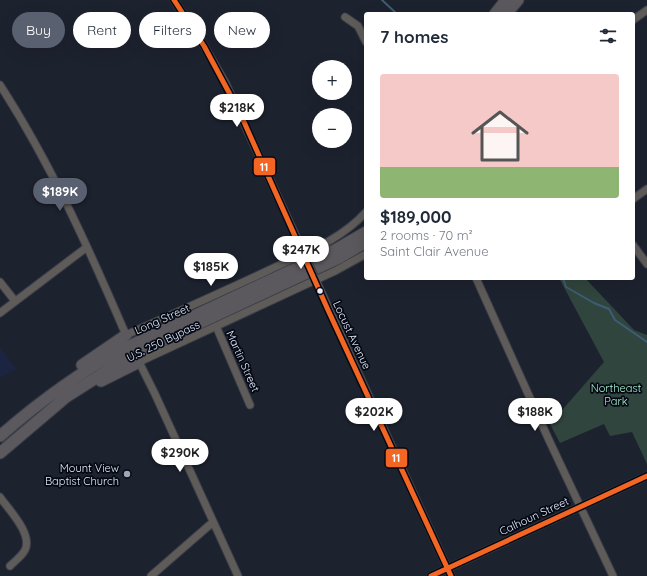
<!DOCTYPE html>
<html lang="en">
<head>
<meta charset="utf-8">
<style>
  body { margin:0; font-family:Quicksand,sans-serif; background:#f6f6f7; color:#1f2937; height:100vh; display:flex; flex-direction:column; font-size:15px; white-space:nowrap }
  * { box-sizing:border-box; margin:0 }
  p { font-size:13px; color:#747a83 }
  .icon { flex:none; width:22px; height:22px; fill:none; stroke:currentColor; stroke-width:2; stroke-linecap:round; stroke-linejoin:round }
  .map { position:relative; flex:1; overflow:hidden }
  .side { position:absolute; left:364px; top:12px; width:271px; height:268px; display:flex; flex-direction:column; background:#fff; border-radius:4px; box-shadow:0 4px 16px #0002 }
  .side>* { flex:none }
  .guide { position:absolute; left:12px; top:12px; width:292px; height:36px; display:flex; gap:8px }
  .tools { position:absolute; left:312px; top:60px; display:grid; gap:8px }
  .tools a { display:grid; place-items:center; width:40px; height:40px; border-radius:50%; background:#fff; box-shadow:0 4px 16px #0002; font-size:20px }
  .price { position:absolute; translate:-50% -34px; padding:0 9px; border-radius:14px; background:#fff; color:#222; font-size:13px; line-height:26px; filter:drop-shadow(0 1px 2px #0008) }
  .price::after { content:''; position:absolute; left:50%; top:24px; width:12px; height:9px; margin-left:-6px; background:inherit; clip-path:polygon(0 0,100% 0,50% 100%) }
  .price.active { background:#596170; color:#fff }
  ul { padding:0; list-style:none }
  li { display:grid; align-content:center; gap:8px; height:212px; padding:0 16px }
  li span { display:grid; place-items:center; height:124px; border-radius:4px; color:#555 }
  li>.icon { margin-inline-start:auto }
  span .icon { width:72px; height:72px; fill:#fffc; stroke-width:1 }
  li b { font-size:17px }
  h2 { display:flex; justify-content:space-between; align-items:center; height:48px; padding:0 16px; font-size:17px }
  .chip { padding:0 14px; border-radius:18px; background:#fff; box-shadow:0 4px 16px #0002; font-size:14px; line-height:36px }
  .chip.active { background:#596170; color:#fff }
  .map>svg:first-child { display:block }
  .built { fill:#1b2542 }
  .green { fill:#30453d }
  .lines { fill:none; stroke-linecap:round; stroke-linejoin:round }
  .stream { stroke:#3d5c75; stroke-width:2 }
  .minor-casing { stroke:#3b3f4a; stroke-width:9 }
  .highway-casing { stroke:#3b3f4a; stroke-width:13 }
  .minor { stroke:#5e5b59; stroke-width:7 }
  .highway { stroke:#5b595d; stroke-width:11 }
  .minor-bridge-casing { stroke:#3b3f4a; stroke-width:9; stroke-linecap:butt }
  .minor-bridge { stroke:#5e5b59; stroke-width:7 }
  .bus-1-casing { stroke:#050913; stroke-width:8 }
  .bus-1 { stroke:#f26522; stroke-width:5 }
  .bus-dot { fill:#e5ecfe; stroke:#050913; stroke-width:1.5 }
  .poi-dot { fill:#9fa5b6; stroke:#050913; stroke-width:1.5 }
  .labels { text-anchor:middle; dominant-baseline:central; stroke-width:3.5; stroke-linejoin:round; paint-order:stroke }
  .street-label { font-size:11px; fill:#e5ecfe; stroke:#050913 }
  .park-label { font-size:11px; fill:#abf4d0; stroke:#050913 }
  .poi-label { font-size:11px; fill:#e5ecfe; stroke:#050913; text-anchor:end }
  .line-badge { stroke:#050913; stroke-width:1.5 }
  .badge-label { font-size:11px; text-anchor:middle; font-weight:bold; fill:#fff }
</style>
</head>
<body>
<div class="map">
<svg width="647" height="576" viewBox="0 0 647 576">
  <rect width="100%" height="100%" fill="#1d222f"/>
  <!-- built -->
  <path class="built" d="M0,348l17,21 -17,8z"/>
  <!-- green -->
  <path class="green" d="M559,278h26l49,52 13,5v129l-15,-32 -22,4 -6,-12 -44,19 -10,-19 54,-62z"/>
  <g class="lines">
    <!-- stream -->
    <path class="stream" d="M382,0l15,14
      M563,278l3,9 28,16 15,6 6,11 32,22"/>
    <defs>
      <path id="minor" d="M174,0l30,46 21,36 80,174
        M345,17l13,9 8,16
        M633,20l14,-10
        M0,85c51,79 89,164 126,250 47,-21 94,-42 141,-64 35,-17 73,-30 99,-59
        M633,199l14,-10
        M633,245l14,19
        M314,276l137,300
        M476,278l72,160 65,138
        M0,282l15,19
        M0,313l87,-66
        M216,326l34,79
        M0,497c9,13 33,37 25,53 -3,6 -10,11 -15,16
        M151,576l62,-54
        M238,576l-83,-182 -16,-32 196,-91 31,-17
        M431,576l216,-100"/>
      <path id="highway" d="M495,14l11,-14
        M506,14l12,-14
        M82,365l44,-30
        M101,381l38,-19
        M0,436c38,-33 77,-62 121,-86l214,-100 31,-18
        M0,453l66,-56 55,-35 38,-20 180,-84 27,-16"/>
    </defs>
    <!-- minor casing -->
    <use href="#minor" class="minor-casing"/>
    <!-- highway casing -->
    <use href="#highway" class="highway-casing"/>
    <!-- minor -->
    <use href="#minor" class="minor"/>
    <!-- highway -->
    <use href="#highway" class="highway"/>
    <defs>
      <path id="minor-bridge" d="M305,256l9,20"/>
    </defs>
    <!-- minor-bridge casing -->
    <use href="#minor-bridge" class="minor-bridge-casing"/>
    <!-- minor-bridge -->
    <use href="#minor-bridge" class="minor-bridge"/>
    <defs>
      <path id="bus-1" d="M174,0l30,46 36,67 88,197 123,266
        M431,576l216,-100"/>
    </defs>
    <!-- bus-1 casing -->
    <use href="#bus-1" class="bus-1-casing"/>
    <!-- bus-1 -->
    <use href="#bus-1" class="bus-1"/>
  </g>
  <!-- markers -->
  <circle class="bus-dot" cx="320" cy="291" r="3.5"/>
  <circle class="poi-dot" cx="127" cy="474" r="4"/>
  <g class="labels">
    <!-- street labels -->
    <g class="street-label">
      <text transform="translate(162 319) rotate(-24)">Long Street</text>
      <text transform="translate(352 335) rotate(65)">Locust Avenue</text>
      <text transform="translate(163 341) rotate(-26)">U.S. 250 Bypass</text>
      <text transform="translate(243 361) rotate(66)">Martin Street</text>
      <text transform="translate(534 516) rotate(-25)">Calhoun Street</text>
    </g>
    <!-- park labels -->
    <g class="park-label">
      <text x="616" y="388">Northeast<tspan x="616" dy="13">Park</tspan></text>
    </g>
    <!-- poi labels -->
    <g class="poi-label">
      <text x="119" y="468">Mount View<tspan x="119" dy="13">Baptist Church</tspan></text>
    </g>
  </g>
  <g class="line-badge">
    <rect x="253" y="157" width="23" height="19" rx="4" fill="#f26522"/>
    <rect x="385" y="448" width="23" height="20" rx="4" fill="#f26522"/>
  </g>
  <g class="badge-label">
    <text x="264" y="171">11</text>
    <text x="396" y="462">11</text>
  </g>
</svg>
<div class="tools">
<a>+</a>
<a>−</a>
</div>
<b class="price" style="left:237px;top:128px">$218K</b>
<b class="price active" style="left:60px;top:212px">$189K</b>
<b class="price" style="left:301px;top:270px">$247K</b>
<b class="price" style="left:211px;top:287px">$185K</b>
<b class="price" style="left:374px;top:432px">$202K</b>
<b class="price" style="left:535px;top:432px">$188K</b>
<b class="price" style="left:180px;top:473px">$290K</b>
<div class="guide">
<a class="chip active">Buy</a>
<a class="chip">Rent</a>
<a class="chip">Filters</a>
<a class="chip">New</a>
</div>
<section class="side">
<h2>7 homes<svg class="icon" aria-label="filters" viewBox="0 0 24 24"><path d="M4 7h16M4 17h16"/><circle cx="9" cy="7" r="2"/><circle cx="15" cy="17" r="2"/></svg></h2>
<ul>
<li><span style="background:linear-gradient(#f6c9c9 75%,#8fb573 0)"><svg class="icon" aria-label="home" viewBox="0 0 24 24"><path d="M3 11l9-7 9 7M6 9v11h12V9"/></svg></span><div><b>$189,000</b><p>2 rooms · 70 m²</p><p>Saint Clair Avenue</p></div></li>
</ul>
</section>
</div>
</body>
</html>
